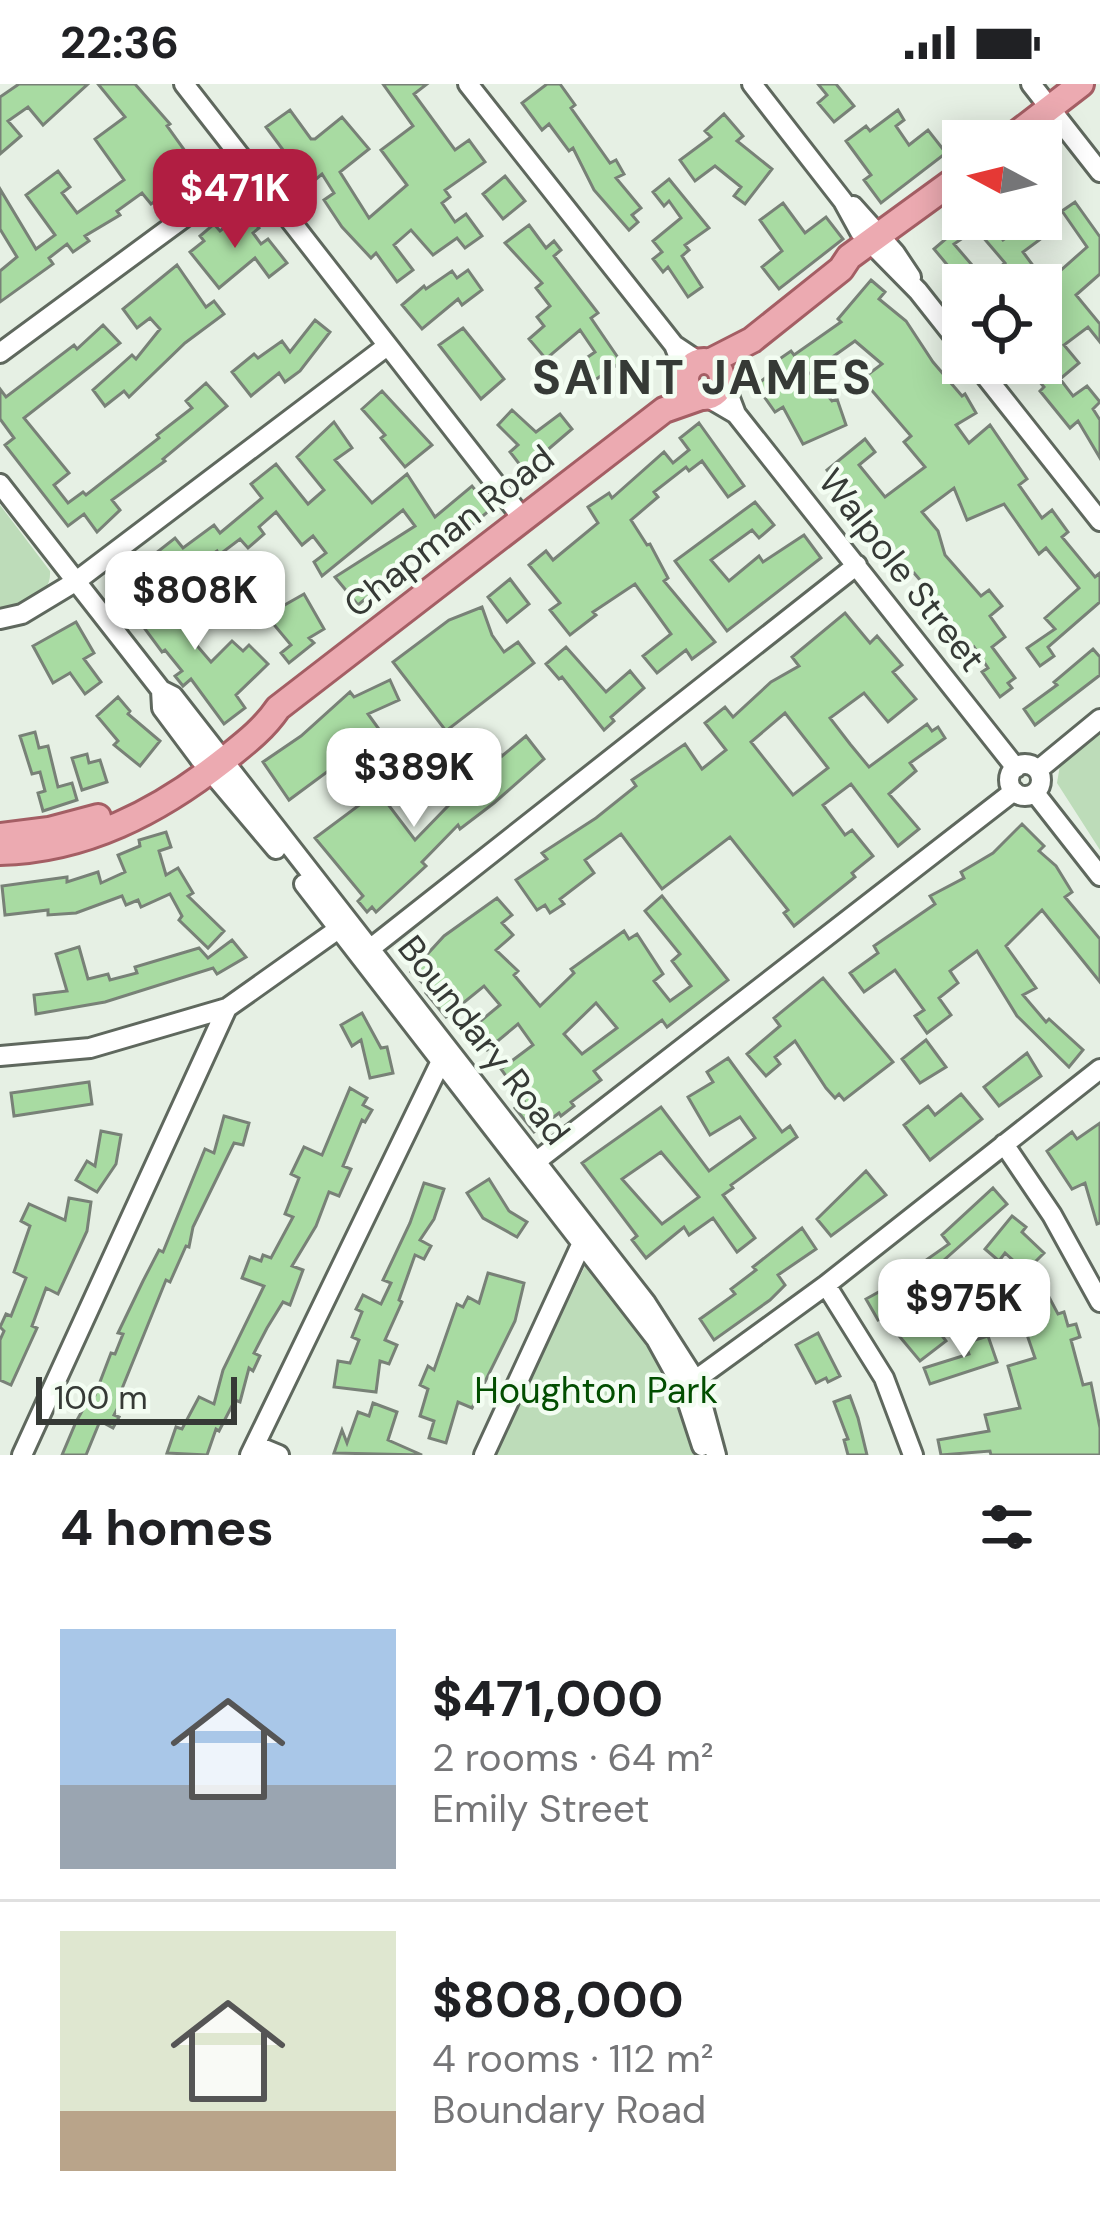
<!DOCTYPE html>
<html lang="en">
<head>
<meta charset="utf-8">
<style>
  body { margin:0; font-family:"DM Sans",sans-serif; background:#f2f2f2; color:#202124; height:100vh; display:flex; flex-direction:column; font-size:45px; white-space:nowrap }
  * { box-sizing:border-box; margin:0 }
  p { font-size:39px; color:#757577 }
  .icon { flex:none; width:66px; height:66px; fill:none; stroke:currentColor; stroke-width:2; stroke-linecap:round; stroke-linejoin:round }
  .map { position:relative; height:1371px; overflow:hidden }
  .sheet { display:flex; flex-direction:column; background:#fff; flex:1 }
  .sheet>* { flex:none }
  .needle { width:78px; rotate:277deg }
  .controls { position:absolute; left:942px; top:36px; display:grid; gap:24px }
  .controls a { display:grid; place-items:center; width:120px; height:120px; border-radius:0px; background:#fff; box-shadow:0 6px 30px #0003; font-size:60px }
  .scale { position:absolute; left:36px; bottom:30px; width:201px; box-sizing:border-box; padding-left:12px; border:6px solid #363a36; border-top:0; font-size:33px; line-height:42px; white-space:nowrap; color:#363a36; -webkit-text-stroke:9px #f3fdf2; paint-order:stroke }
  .price { position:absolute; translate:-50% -102px; padding:0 27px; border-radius:24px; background:#fff; color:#222; font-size:39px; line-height:78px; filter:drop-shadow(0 3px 6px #0008) }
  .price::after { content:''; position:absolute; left:50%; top:72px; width:36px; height:27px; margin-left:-18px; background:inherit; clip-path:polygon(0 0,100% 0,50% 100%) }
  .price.active { background:#b11e42; color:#fff }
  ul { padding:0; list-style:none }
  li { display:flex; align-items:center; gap:36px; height:300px; padding:0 60px }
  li+li { border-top:3px solid #e0e0e0 }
  li span { display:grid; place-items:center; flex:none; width:336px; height:240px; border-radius:0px; color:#555 }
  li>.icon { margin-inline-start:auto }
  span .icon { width:144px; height:144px; fill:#fffc; stroke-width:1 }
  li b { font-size:51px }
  h2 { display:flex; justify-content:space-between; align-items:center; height:144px; padding:0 60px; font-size:51px }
  .status { display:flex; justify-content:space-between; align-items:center; height:84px; padding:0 60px; background:#fff; direction:ltr }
  .status svg { height:33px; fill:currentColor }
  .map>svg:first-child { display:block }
  .green { fill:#bddcb9 }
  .building { fill:#a8dba2; stroke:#788177; stroke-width:3; fill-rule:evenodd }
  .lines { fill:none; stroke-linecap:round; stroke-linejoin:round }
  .minor-casing { stroke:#5f685e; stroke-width:24 }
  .major-casing { stroke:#a45e64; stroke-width:30 }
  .minor { stroke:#fff; stroke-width:18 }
  .major { stroke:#ecaab1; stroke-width:24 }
  .labels { text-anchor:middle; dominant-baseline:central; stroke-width:9; stroke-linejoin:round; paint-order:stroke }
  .street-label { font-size:36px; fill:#363a36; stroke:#f3fdf2 }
  .park-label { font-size:36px; fill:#024e00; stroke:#f3fdf2 }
  .district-label { font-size:48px; font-weight:bold; letter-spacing:3px; fill:#363a36; stroke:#f3fdf2 }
</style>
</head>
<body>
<div class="status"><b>22:36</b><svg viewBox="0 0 49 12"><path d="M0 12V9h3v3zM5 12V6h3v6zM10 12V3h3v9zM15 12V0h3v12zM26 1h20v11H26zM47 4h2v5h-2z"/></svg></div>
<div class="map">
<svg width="1100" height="1371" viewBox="0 0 1100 1371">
  <rect width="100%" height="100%" fill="#e6f0e4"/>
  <!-- green -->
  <path class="green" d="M0,421l50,66c2,27 -28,33 -50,40z
    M1100,646v120l-43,-67 4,-24z
    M588,1176l40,53 66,115 2,27h-202z"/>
  <!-- building -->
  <path class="building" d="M19,0h69l-45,41 -15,-18 -20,14 13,15 -21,18v-57z
    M98,0h37l35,40 -3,2 23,32 8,-5 10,13 -57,38 -9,-11 -25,18 3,4 -35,21 4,5 -16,11 -6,-8 -18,14 4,6 -53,38v-31l17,-14 -17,-28v-40l36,60 19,-14 -29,-40 32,-24 12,16 -8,6 15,20 47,-33 -29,-41 30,-22z
    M383,0h44l-13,10 41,56 14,-10 16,22 -40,28 5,7 -8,6 13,19 11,-8 16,22 -17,12 -8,-10 -24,17 -22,-25 -17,15 19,25 -16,12 -21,-29 -5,5 -29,-31 -18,-27 10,-7 -12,-19 -14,12 -22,-26 3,-2 -23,-31 24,-17 21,29h4l27,-22 27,32 -29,23 29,46 38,-33 -26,-35 32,-24z
    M547,0h13l15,21 -4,3 39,55 6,-3 8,14 -8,4 25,30 -9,7 6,7 -9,8 -35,-40 -21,-42 -4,3 -20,-27 -7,6 -20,-27z
    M818,0h18l18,22 -20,16 -16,-19 9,-8z
    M898,26l6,10 -8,6 13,19 19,-15 18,23 -65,50 -17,-23 7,-5 -25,-34 20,-15 4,5z
    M724,30l19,22 -6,5 35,28 -27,35 -11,-8 7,-9 -26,-21 -20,15 -15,-21 31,-23 -6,-6z
    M505,92l20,25 -22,18 -20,-25z
    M669,95l40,49 -24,17 4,5 -7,6 20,31 -14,10 -20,-30 -5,5 -10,-13 9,-7 -9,-11 28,-23 -12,-17 -5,5 -11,-14z
    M1075,118l25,35v37l-24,21 24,29v18l-12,-15 -24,18 15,18 -19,16 13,17 14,-10 13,16 -7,7 7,11v38l-22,-37 -8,7 -30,-37 4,-4 -11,-13 8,-7v-79l46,-41 -25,-36z
    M783,119l22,30 21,-16 17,22 -64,50 -17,-22 20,-16 -22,-31z
    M246,127l13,17 -6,5 8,11 7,-5 19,24 -18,14 -14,-19 -36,30 -29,-36 14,-11 -4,-5 14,-12 6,7z
    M958,135h34l-3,2 14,19 27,-19 12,17 -19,14 17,23 -13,10h-63l-30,-36 28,-24zM976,145l29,34 -21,16 -30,-35z
    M529,141l17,23 8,-7 7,9 -7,6 44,57 -7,5 30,44 -26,18 -13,-19 13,-9 -15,-22 -34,29 -17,-20 15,-13 -7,-9 13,-11 -14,-18 6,-5 -37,-40z
    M177,181l29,42 8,-6 10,13 -39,29 -56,54 -5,-6 -19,15 -12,-16 39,-35 4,4 24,-30 -10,-11 -13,10 -14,-19z
    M468,186l14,20 -20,15 -4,-6 -36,30 -20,-24 22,-19 2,3 26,-18 5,7z
    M871,196l14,12 -6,7 27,22 27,41 29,34 3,-2 11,19 -20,12 13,18 21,-18 37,54 -8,6 23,33 10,-8 16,22 -6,5 33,40 5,-4v29l-52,45 6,9 -14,10 -13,-18 28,-19 -10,-11 34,-30 -33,-40 -7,6 -35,-50 -37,16 -13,-32 -32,24 16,19 7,24 36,41 8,-6 13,16 -12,10 15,21 -13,10 23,31 -7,5 4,5 -12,9 -18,-25 6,-4 -14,-21 -6,5 -9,-10 -7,-9 3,-2 -22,-25 5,-5 -24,-28 -9,3 -78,-106 38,-31 10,13 -16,13 26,32 40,-30 -21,-25 7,-6 -49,-57 20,-15 -27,-23 -45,32 22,28 5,-2 9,26 -43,19 -20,-37 -8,5 -19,-27 16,-12 -4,-6 23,-16 3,4 47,-33 -3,-3z
    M315,236l15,12 -30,39 -15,11 -6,-9 -28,23 -19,-24 22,-18 4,4 24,-17 8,11z
    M103,241l17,18 -96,75 45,55 -15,12 14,18 15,-11 3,3 73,-57 -2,-3 35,-27 -6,-7 20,-18 21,23 -64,53 2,2 -53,39 8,10 -23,22 -13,-18 -16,12 -63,-81 9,-7 -14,-19v-30l6,8 68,-52 3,4z
    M463,244l41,51 -23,20 -42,-54z
    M382,307l50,54 -27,22 -24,-29 4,-3 -23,-26z
    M512,326l24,22 24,-18 12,15 -48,41 -14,-18 8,-7 -20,-20z
    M334,338l18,26 -17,12 37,43 35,-29 28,43 37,-31 19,23 -33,28 -9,-11 -45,35 3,4 -29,19 2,3 -22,18 -23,-28 80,-51 -12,-16 -81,66 -8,-14 12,-9 -13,-17 -11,9 -26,-33 -17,15 5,7 -16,14 -8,-9 -21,16 -2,-4 -21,15 4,6 -19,15 -25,-34 19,-15 8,10 31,-23 6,8 42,-35 -11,-14 25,-20 32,40 16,-14 -27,-33z
    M699,339l45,63 -16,11 -26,-36 -13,10 -3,-4 -32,25 4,5 -27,23 16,25 3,-1 18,34 -4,3 51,61 -23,17 -6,-9 -29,23 -14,-17 28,-22 -36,-50 -42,28 3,3 -26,20 -20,-25 10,-7 -31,-38 17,-14 7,9 45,-37 -10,-16 21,-14 3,5 52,-46 9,11 16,-13 -9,-12z
    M755,418l19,23 -15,13 -7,-8 -41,30 18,21 30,-25 4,6 41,-27 17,23 -94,73 -52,-70z
    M143,493l24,33 12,11 4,-4 9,13 -5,4 24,28 21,-21 11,10 6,-6 19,19 -32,31 9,13 -21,16 -33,-45 -8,7 -8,-10 7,-5 -17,-21 -3,2 -28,-38 -4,3 -8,-11 5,-4 -6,-8z
    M510,495l19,25 -22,18 -19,-25z
    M271,509l10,14 23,-13 20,35 -15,9 5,5 -25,20 -8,-10 10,-8 -25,-30 -15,12 -8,-11z
    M482,523l10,28 12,17 14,-10 16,21 -88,68 -53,-69 56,-42z
    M845,529l25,30 7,-7 25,29 -9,7 23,27 -28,23 -24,-29 -34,25 20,26 19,23 58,-43 5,7 6,-4 7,11 -35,25 6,8 -27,23 30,35 -21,17 -47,-62 -28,21 22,30 7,-5 21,26 -21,17 3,4 -61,49 -10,-13 4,-3 -58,-73 -68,52 -41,-55 -36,26 9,13 -34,26 4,5 -14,9 -5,-8 -8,5 -21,-30 31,-21 -5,-6 54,-35 40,-32 -4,-6 53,-36 17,25 24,-19 -21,-27 20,-16 8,10 38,-35 28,-16 -7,-9zM785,629l43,55 -35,27 -42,-53z
    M76,538l18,31 -10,6 17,23 -16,12 -15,-21 -17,10 -20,-37z
    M566,563l40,45 24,-21 14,17 -33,29 3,4 -10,9 -42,-53 -3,2 -13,-15z
    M1093,565l7,8v18l-65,50 -11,-16 33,-24 -3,-3z
    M390,596l9,20 -31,14 13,18 -92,68 -26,-38 38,-26 49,-44 4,5z
    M118,613l12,14 -2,3 32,27 -20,25 -26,-21 4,-4 -21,-25z
    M35,648l4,16 9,-2 10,41 14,-4 5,17 -34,11 -5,-18 7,-2 -5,-19 -8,2 -12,-38z
    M526,652l18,23 -50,44 -34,26 -2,-4 -36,37 4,4 -50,46 -4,-5 -5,5 -9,-11 5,-5 -48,-58 63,-47 37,49 34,-35 32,-23 -7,-8 24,-23 4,5z
    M87,670l2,9 11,-3 7,22 -25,8 -10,-32z
    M1022,740l22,22 -5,5 17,15 16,26 -7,5 35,42v43l-58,-72 -36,36 30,42 -13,7 23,27 3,-3 34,31 -14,17 -52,-51 -40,-65 -27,20 8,12 -19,15 12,17 -24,18 -12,-17 9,-6 -29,-40 -31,22 -14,-19 28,-20 -4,-7 61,-42 -5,-8 34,-18 -3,-6 32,-19z
    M166,748l5,15 -12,4 7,24 12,-7 15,25 -5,3 36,35 -16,17 -29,-28 3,-4 -12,-22 -29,13 -3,-7 -12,5 -4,-9 -46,17 -28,2v-5l-43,5 -3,-29 65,-9v5l31,-10 3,11 24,-11 -7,-17 22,-9 -1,-6z
    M662,812l66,84 -61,47 -5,-7 -68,51 7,9 -30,22 3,4 -13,10 -2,-3 -25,19 -19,-24 9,-7 -23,-32 32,-24 -15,-21 -31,26 -12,-13 7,-6 -5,-7 23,-19 -16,-19 -38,31 -20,-24 4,-3 -19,-18 33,-36 53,-38 15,17 -10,8 11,12 -17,15 22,21 -4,4 26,31 34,-33 -3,-4 53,-38 5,8 8,-5 26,40 -9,7 16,20 21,-15 -19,-25 8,-7 -35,-43zM596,919l21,25 -35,26 -18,-20z
    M232,856l14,17 -29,17 -4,-6 -108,34 -69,12 -2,-19 33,-4 -11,-37 23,-7 9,32 20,-5 2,6 27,-7 -2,-6 64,-19 9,10z
    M823,894l70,84 -49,38 -5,-6 -4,4 -9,-10 -31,-47 -20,16 5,7 -14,12 -19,-22 33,-28 -6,-8z
    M362,929l19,35 6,-1 6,26 -23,5 -9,-38 -9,6 -11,-21z
    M926,956l20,27 -26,16 -18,-24z
    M1027,969l14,23 -42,30 -15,-19z
    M728,974l54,74 8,-6 7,11 -66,48 2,3 -10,7 32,43 -18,14 -24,-34 -24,17 -5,-8 -38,31 -14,-18 5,-4 -55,-73 79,-56 48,64 46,-33 -15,-21 -30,18 -22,-38 25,-15 -6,-10zM661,1068l38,45 -37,27 -40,-45z
    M89,998l3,22 -78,12 -3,-23z
    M350,1004l17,10 -4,7 9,5 -7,12 -3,-2 -19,46 8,3 -12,27 -10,-4 -13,34 -24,40 11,4 -13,35 -7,-3 -16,26 -13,25 6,3 -7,15 -4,-3 -9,34 -5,-2 -16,31 -3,-2 -9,26 -40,-2 9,-26 6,2 17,-32 15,7 9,-34 41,-84 -22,-8 8,-21 11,4 2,-6 8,3 22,-41 -8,-3 14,-36 -8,-4 13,-27 18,8z
    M961,1010l21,25 -52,41 -26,-35 24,-19 7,9z
    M224,1032l25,7 -6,22 -9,-2 -41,84 -4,20 -3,-1 -16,36 -4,-2 -47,116 4,2 -9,17 5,2 -6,11 -13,-7 -14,34h-24l14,-33 16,-29 3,2 16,-42 4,1 8,-20 -5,-1 25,-52 16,-31 4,2 42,-103 9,4z
    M1100,1039v100l-3,1 -12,-41 -13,6 -25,-38 25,-19 5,7z
    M101,1047l20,4 -5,29 -19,28 -21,-12 11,-19 8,5z
    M866,1087l20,24 -55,41 -14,-17z
    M489,1095l20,32 18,11 -10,15 -34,-19 -16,-25z
    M424,1099l20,6 -10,30 -14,21 11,6 -7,13 -9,-4 -16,45 3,2 -17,38 12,5 -8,19 -9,-3 -4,31 -42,-5 4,-26 12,2 9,-23 -7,-3 10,-25 -6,-3 7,-14 18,9 10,-21 -8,-3 27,-57z
    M993,1104l14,16 -64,57 26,37 -18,13 -32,-46 30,-21 -7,-9z
    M69,1114l22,4 -4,29 -29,63 -12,-6 -14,38 5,2 -26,57 -11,-5v-40l4,-9 -4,-4 6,-13 5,2 15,-38 -12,-6 16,-46 -9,-5 8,-17 36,16z
    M1012,1132l14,11 -4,5 22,21 -12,12 26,49 6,-2 4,14 8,-2 4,13 -9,3 12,45 8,-2 9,45v27h-109l-1,-4 -49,4 -3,-15 51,-9 -4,-16 35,-7 -12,-42 27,-8 -11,-32 12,-4 -17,-31 17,-10 -31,-28 -6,8 -14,-12z
    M802,1144l14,21 -38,26 7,10 -15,15 -56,40 -14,-21 35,-25 -4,-5 25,-19 -3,-3z
    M488,1189l36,10 -9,38 -43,87 -14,-6 -12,41 -17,-5 5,-17 -14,-5 8,-27 -8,-4 8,-19 6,4 23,-66 6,3 5,-10 11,6z
    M899,1189l48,44 -16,4 15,20 -26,20 -25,-30 -4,-18 -13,7 -12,-21 18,-10z
    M818,1249l22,43 -12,6 -2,-4 -10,5 -20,-38z
    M988,1252l9,26 -67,22 -6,-16 45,-14 -4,-11z
    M850,1312l8,22 9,37h-19l-4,-15 4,-1 -14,-37z
    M373,1319l24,9 -9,28 34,15 -88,-2 8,-23 5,13 11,-31 11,4z"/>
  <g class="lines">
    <defs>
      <path id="minor" d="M184,0l339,435
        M468,0l206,261 24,16
        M752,0l91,117 17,31 58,59 45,57
        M1031,0l69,88
        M853,122l42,47 16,24
        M674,261l12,30
        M0,269l250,-184
        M975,279l125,158
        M723,296l13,34
        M707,313l29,17 280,354
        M0,400l161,206 12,6 473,607 50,78 20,74
        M0,535l22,-5 53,-32 312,-236
        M161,606l1,18 38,51 76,90
        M1009 696a16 16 0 1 1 32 0a16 16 0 1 1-32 0Z
        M1038,686l62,-51
        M1035,709l65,83
        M304,800l352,455 27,49 19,58
        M371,864l486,-383
        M0,972l90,-8 137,-40 117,-83
        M1004,1060l48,71 48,87
        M529,1083l485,-376
        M826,1201l58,93 29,77
        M687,1302l139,-101 274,-216
        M255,1361l24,10
        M22,1371l205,-447
        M250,1371l194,-400
        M484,1371l97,-210 8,-7"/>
      <path id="major" d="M1007,57l74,-57
        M686 295a18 18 0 1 1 36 0a18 18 0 1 1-36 0Z
        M711,277l41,-21 89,-71 8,-12 114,-83
        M0,752l49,-6 49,-13
        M0,768c85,-2 158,-40 224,-92 20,-16 39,-30 54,-52l386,-298 37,-13"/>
    </defs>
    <!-- minor casing -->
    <use href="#minor" class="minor-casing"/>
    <!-- major casing -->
    <use href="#major" class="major-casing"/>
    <!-- minor -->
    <use href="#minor" class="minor"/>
    <!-- major -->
    <use href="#major" class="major"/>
  </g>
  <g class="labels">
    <!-- street labels -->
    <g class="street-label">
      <text transform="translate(449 447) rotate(-38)">Chapman Road</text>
      <text transform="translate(902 486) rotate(52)">Walpole Street</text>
      <text transform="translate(484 956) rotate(52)">Boundary Road</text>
    </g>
    <!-- park labels -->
    <g class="park-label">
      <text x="596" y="1306">Houghton Park</text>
    </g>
    <!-- district labels -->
    <g class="district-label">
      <text x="703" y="293">SAINT JAMES</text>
    </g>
  </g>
</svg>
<div class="controls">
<a><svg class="needle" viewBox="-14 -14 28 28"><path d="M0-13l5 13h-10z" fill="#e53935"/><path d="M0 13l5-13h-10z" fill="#757577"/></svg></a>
<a><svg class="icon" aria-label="locate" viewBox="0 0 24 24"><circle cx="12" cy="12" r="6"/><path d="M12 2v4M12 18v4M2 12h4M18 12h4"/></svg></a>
</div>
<div class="scale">100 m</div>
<b class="price active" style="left:235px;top:167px">$471K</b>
<b class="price" style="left:195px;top:569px">$808K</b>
<b class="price" style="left:414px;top:746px">$389K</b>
<b class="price" style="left:964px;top:1277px">$975K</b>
</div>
<section class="sheet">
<h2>4 homes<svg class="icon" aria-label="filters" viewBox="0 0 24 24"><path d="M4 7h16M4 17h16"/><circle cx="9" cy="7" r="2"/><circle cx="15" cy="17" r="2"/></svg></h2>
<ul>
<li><span style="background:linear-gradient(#a9c7e8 65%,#9aa5b1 0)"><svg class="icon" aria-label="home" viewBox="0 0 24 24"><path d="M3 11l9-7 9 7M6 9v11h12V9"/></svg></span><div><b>$471,000</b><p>2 rooms · 64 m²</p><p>Emily Street</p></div></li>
<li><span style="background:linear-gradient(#dfe7d0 75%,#b9a48a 0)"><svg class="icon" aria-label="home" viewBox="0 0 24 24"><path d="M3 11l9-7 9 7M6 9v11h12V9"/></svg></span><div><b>$808,000</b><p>4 rooms · 112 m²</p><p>Boundary Road</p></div></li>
</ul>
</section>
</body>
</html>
